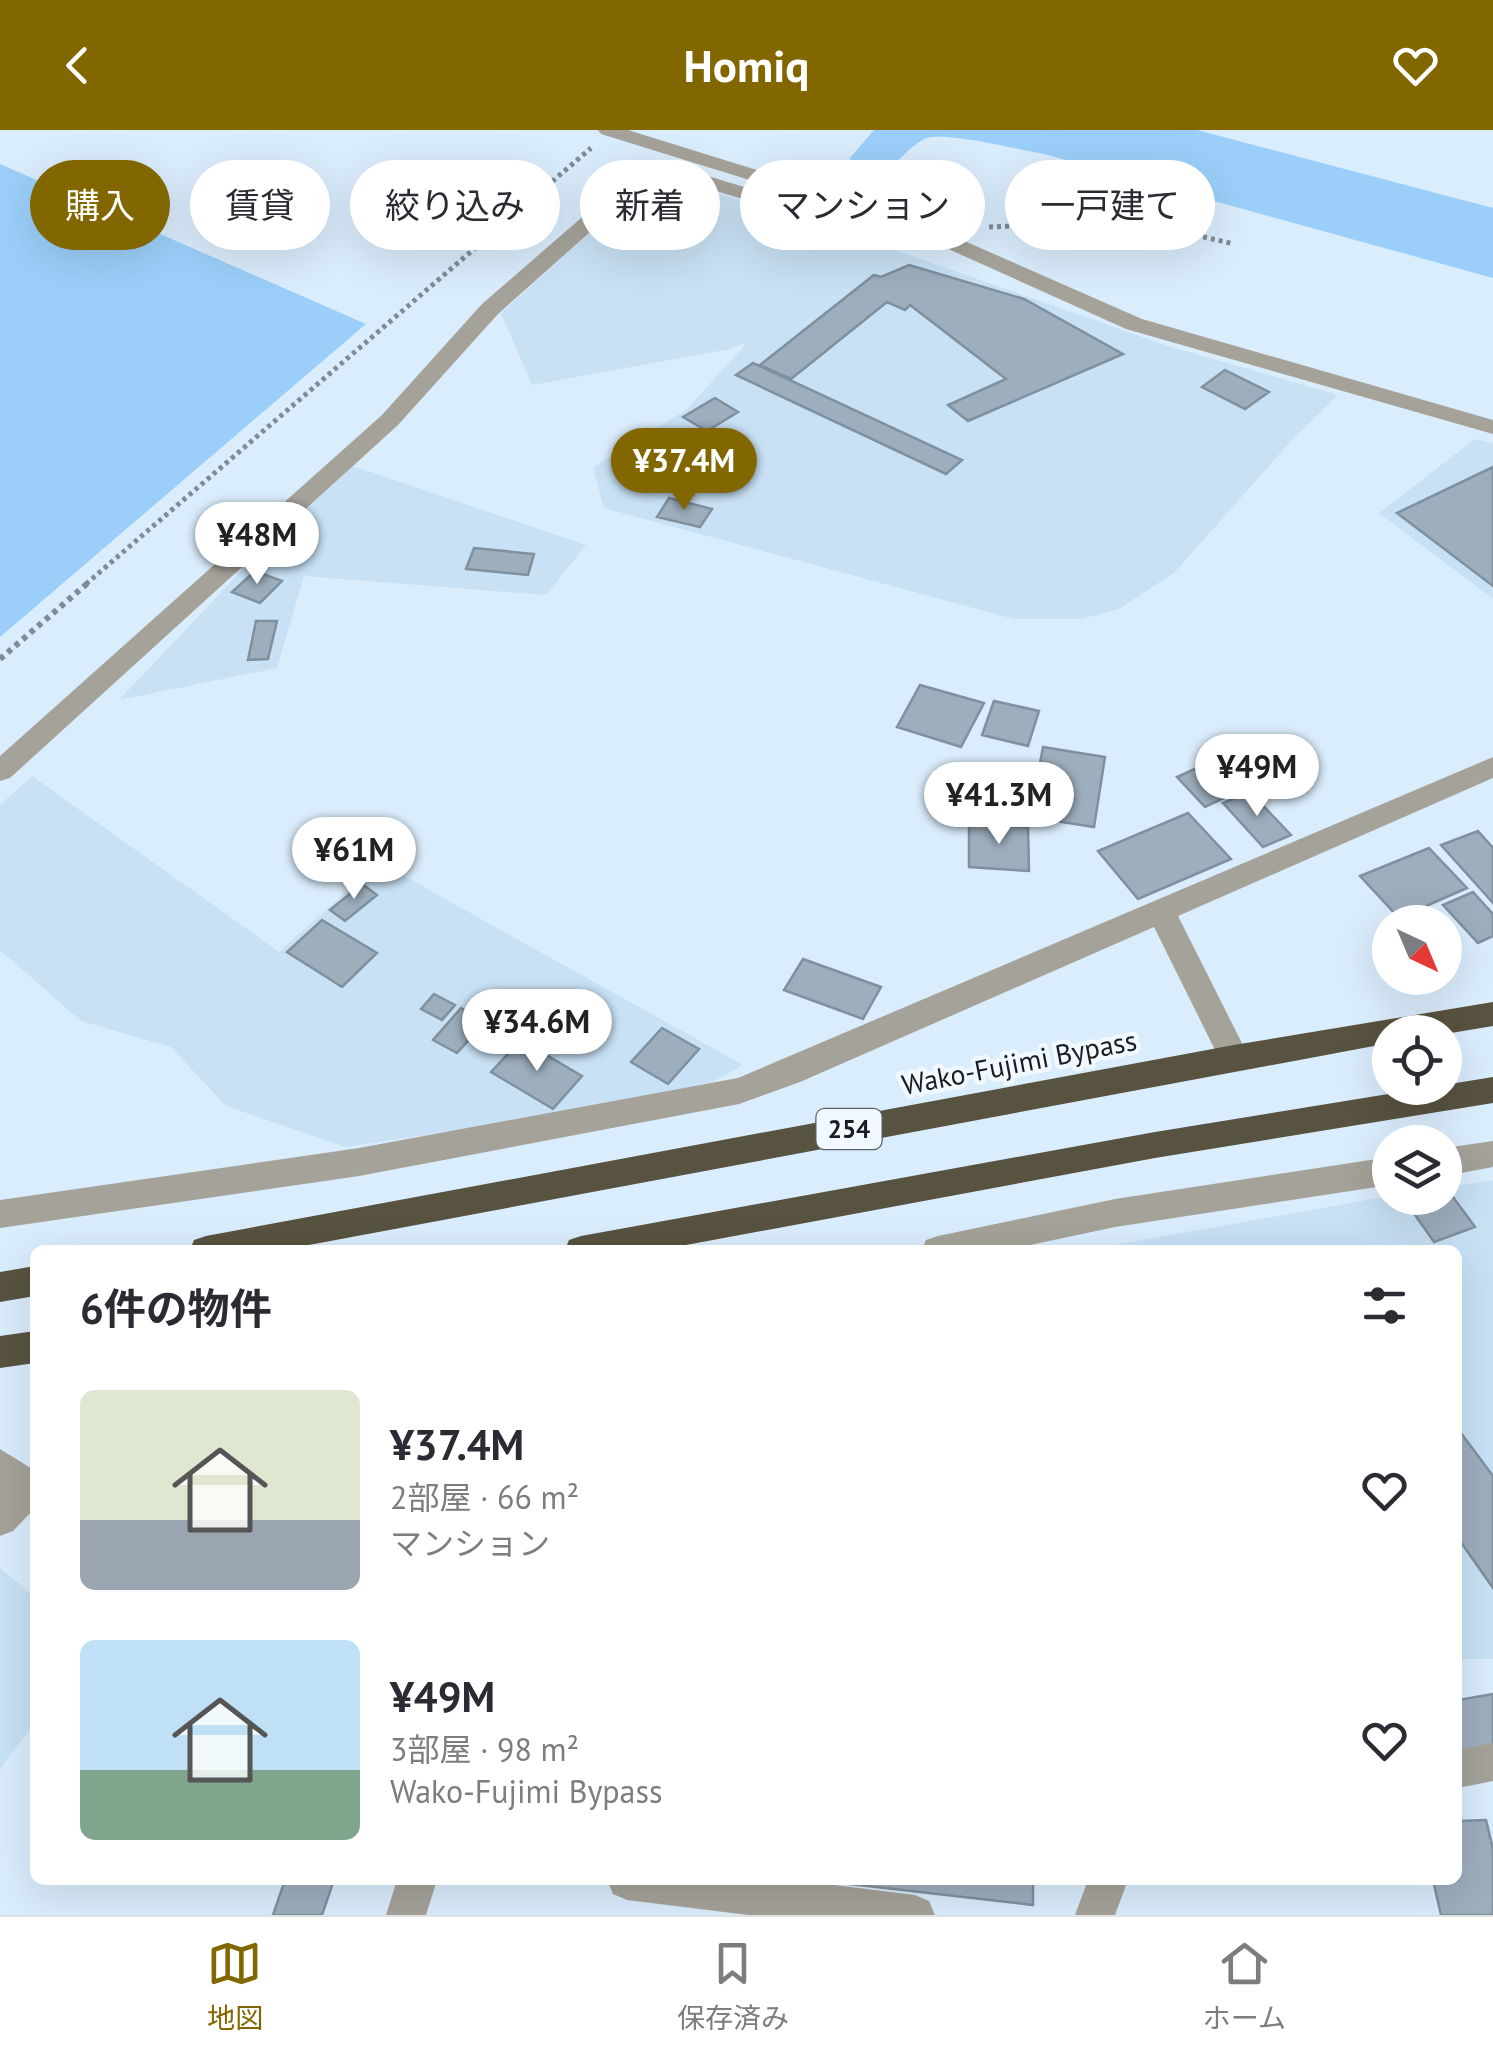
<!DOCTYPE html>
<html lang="ja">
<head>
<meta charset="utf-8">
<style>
  body { margin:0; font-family:"PT Sans","Noto Sans JP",sans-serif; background:#f2f2f3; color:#2b2b33; height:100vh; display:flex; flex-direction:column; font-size:38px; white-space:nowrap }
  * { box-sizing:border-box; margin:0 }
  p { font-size:32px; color:#7c7c81 }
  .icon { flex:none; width:55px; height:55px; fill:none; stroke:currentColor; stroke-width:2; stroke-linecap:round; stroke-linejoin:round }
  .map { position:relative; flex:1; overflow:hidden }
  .side { position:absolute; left:30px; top:1115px; width:1432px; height:640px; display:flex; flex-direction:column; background:#fff; border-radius:15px; box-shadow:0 10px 40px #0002 }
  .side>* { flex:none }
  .top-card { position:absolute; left:30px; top:30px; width:1435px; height:90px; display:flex; gap:20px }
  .needle { width:65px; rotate:136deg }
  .controls { position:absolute; left:1372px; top:775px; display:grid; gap:20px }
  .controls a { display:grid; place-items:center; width:90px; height:90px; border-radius:50%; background:#fff; box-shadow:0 10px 40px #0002; font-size:50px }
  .price { position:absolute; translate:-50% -85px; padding:0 22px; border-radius:35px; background:#fff; color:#222; font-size:32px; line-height:65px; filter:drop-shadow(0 2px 5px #0008) }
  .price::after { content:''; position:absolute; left:50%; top:60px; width:30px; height:22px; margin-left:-15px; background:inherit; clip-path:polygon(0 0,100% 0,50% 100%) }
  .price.on { background:#826700; color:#fff }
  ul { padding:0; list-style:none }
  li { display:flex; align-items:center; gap:30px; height:250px; padding:0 50px }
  li span { display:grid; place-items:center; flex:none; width:280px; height:200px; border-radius:15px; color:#555 }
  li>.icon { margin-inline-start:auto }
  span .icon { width:120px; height:120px; fill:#fffc; stroke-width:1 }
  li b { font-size:42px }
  h2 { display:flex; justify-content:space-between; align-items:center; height:120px; padding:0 50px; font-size:42px }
  .tag { padding:0 35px; border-radius:45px; background:#fff; box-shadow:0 10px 40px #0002; font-size:35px; line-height:90px }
  .tag.on { background:#826700; color:#fff }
  header { display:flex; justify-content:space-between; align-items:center; height:130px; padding:0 50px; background:#826700; color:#fff; font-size:45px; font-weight:800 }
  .menu { display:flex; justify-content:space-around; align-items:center; height:140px; border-top:2px solid #e1e1e2; background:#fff; font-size:28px; color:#7c7c81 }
  .menu a { display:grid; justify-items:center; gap:5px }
  .menu .on { color:#826700 }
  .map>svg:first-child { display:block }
  .built { fill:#c8e1f5 }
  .water { fill:#9bcff9 }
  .building { fill:#9daebd; stroke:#7f909e; stroke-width:2.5 }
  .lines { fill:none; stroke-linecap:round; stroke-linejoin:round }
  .path-far1 { stroke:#7f8c97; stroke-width:5; stroke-dasharray:4 4; stroke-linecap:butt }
  .path { stroke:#7f8c97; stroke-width:6; stroke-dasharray:5 5; stroke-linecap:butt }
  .minor { fill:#a5a299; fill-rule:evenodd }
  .highway { fill:#585240; fill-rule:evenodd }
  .labels { text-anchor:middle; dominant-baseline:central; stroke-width:9; stroke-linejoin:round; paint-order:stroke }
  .shield { fill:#f1f8ff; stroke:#585f65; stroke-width:2.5 }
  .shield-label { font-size:25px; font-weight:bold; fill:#171d23 }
  .street-label { font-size:28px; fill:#171d23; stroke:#f1f8ff }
</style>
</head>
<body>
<header><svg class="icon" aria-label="back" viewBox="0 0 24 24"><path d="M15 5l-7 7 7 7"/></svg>Homiq<svg class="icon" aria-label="heart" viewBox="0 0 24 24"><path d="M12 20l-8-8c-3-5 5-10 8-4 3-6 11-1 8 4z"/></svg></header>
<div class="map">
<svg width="1493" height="1785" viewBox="0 0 1493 1785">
  <rect width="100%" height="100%" fill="#daedfc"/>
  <!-- built -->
  <path class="built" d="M668,47l207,66 290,102 173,50 -47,46 -116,131 -56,37 -38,10h-67l-410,-111 -11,-41 93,-57 62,-68 -18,7 -198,36 -31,-72 150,-135z
    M1475,309l18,4v156l-114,-86z
    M353,336l233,79 -40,50 -242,-19 -27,92 -158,32 129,-136z
    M32,646l247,176 100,-90 364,203 -30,17 -157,33 -210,32 -120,-41 -55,-59 -90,-26 -81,-71v-145z
    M1493,1050v479h-35v-409h-372l304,-54 55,2v-10z
    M0,1438l35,29v125l-35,47z"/>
  <!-- water -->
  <path class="water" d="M874,0h323l296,78v70l-449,-124c-25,-4 -102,-24 -120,-15 -13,7 -25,21 -37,32l-10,-2 -10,7 -11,-2 5,-11 -12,-4z
    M0,34l366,160 -366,313z"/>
  <!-- building -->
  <path class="building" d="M909,135l115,34 99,55 -155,67 -20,-16 58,-26 -96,-74 -5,5 -18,-8 -96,77 -31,-14 114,-90 7,2z
    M753,233l209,97 -16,14 -210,-99z
    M1225,240l44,22 -24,17 -43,-22z
    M715,268l23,14 -31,19 -24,-14z
    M1493,337v119l-96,-73z
    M669,368l43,11 -12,18 -43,-10z
    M474,418l60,6 -6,21 -62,-6z
    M255,441l27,10 -22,22 -28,-11z
    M256,491h21l-9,38 -20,1z
    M920,555l64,18 -23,44 -64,-20z
    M994,571l45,10 -11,35 -46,-11z
    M1043,617l62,10 -11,70 -64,-10z
    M1197,638l29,29 -21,10 -28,-30z
    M1250,662l41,43 -28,12 -40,-44z
    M1188,683l43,46 -93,40 -40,-48z
    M969,694l59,3 1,44 -60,-4z
    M1478,701l15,17v55l-52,-58z
    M1429,718l38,40 -68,30 -39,-42z
    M362,754l15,11 -32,26 -15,-11z
    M1473,762l20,22v22l-15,7 -35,-38z
    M322,790l55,33 -35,34 -55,-35z
    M803,829l78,28 -18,32 -79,-29z
    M434,864l21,11 -13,15 -21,-11z
    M461,878l24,14 -28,31 -24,-13z
    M662,898l37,21 -31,35 -37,-22z
    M521,910l61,36 -29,33 -62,-37z
    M1453,1067l22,30 -41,15 -21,-30z
    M1458,1299l35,47v112l-35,-50z
    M1493,1564v59l-35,6v-59z
    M1486,1690l7,29v66h-52l-8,-35h25v-59z
    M285,1750h49l-12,35h-49z
    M833,1750h200v25l-201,-23z"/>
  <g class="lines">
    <!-- path-far1 -->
    <path class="path-far1" d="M989,97l146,-6 99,23
      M86,454l505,-436"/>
    <!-- path -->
    <path class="path" d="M0,529l89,-77"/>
    <!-- minor -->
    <path class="minor" d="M598,0h30l232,72 3,4 -3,4h-14l-245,-76z
      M668,34l169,51 67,13 24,-3 214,94 351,101v14l-367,-105 -191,-86 -107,-18 -161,-49 -15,1 -154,137 -100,111 -388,353 -10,3v-25l382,-341 100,-111 158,-137z
      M1493,627v21l-315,138 71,141 -4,9 -11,3 -11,-3 -69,-139 -354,155 -61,22 -380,72 -359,52v-28l359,-52 379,-70z
      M1493,1011v26l-48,9v-28z
      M1390,1027v28l-275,42 -109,23h-84l4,-10 12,-4 177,-37z
      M0,1319l29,18 6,-2v43l-22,23 -13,5z
      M1493,1613v38l-35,7v-38z
      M397,1750h40l-11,35h-40z
      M607,1750h187l121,15 14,6 6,14h-187l-121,-15 -14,-6z
      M1088,1750h40l-13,35h-40z"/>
    <!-- highway -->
    <path class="highway" d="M1493,872v24l-48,8 -55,-2v11l-1108,207h-92l4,-10 12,-4 1028,-191z
      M1493,947v26l-338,55 -496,92h-94l4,-10 12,-4 574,-104z
      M35,1136v30l-35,6v-30z
      M35,1201v32l-35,5v-32z"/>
  </g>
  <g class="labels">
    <!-- shield labels -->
    <rect class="shield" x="816.5" y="979" width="65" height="40" rx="8"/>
    <g class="shield-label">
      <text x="849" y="999">254</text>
    </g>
    <!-- street labels -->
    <g class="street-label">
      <text transform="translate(1019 932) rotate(-11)">Wako-Fujimi Bypass</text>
    </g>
  </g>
</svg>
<div class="controls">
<a><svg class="needle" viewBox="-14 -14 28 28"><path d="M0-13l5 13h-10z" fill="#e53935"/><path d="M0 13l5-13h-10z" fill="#7c7c81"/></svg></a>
<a><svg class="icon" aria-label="locate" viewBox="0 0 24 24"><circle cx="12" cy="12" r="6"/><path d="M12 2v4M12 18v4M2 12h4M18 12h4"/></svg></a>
<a><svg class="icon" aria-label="layers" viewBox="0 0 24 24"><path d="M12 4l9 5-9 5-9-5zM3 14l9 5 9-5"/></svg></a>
</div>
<b class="price on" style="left:684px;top:383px">¥37.4M</b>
<b class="price" style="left:257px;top:457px">¥48M</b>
<b class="price" style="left:1257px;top:689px">¥49M</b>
<b class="price" style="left:999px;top:717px">¥41.3M</b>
<b class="price" style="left:354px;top:772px">¥61M</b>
<b class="price" style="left:537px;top:944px">¥34.6M</b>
<div class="top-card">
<a class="tag on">購入</a>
<a class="tag">賃貸</a>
<a class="tag">絞り込み</a>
<a class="tag">新着</a>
<a class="tag">マンション</a>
<a class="tag">一戸建て</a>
</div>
<section class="side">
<h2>6件の物件<svg class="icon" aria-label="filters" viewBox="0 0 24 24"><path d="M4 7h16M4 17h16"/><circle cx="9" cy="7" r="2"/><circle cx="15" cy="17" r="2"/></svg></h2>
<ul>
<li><span style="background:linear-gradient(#dfe7d0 65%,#9aa5b1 0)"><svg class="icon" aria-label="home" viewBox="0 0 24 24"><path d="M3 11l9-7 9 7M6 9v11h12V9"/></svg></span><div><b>¥37.4M</b><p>2部屋 · 66 m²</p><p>マンション</p></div><svg class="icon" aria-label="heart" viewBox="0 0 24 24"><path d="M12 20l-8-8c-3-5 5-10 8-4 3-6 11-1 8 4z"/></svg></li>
<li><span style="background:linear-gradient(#bfe0f5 65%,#7fa58c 0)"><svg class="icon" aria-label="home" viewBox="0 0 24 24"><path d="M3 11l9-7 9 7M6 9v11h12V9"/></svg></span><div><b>¥49M</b><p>3部屋 · 98 m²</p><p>Wako-Fujimi Bypass</p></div><svg class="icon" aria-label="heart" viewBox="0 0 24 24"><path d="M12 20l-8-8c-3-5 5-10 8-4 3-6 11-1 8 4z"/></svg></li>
</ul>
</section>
</div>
<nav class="menu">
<a class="on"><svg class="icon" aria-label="map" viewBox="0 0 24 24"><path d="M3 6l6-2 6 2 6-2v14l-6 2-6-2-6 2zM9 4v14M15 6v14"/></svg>地図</a>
<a><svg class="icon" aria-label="saved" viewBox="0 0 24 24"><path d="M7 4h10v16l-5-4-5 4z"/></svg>保存済み</a>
<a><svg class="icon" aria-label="home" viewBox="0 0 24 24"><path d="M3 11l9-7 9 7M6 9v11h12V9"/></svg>ホーム</a>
</nav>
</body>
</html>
